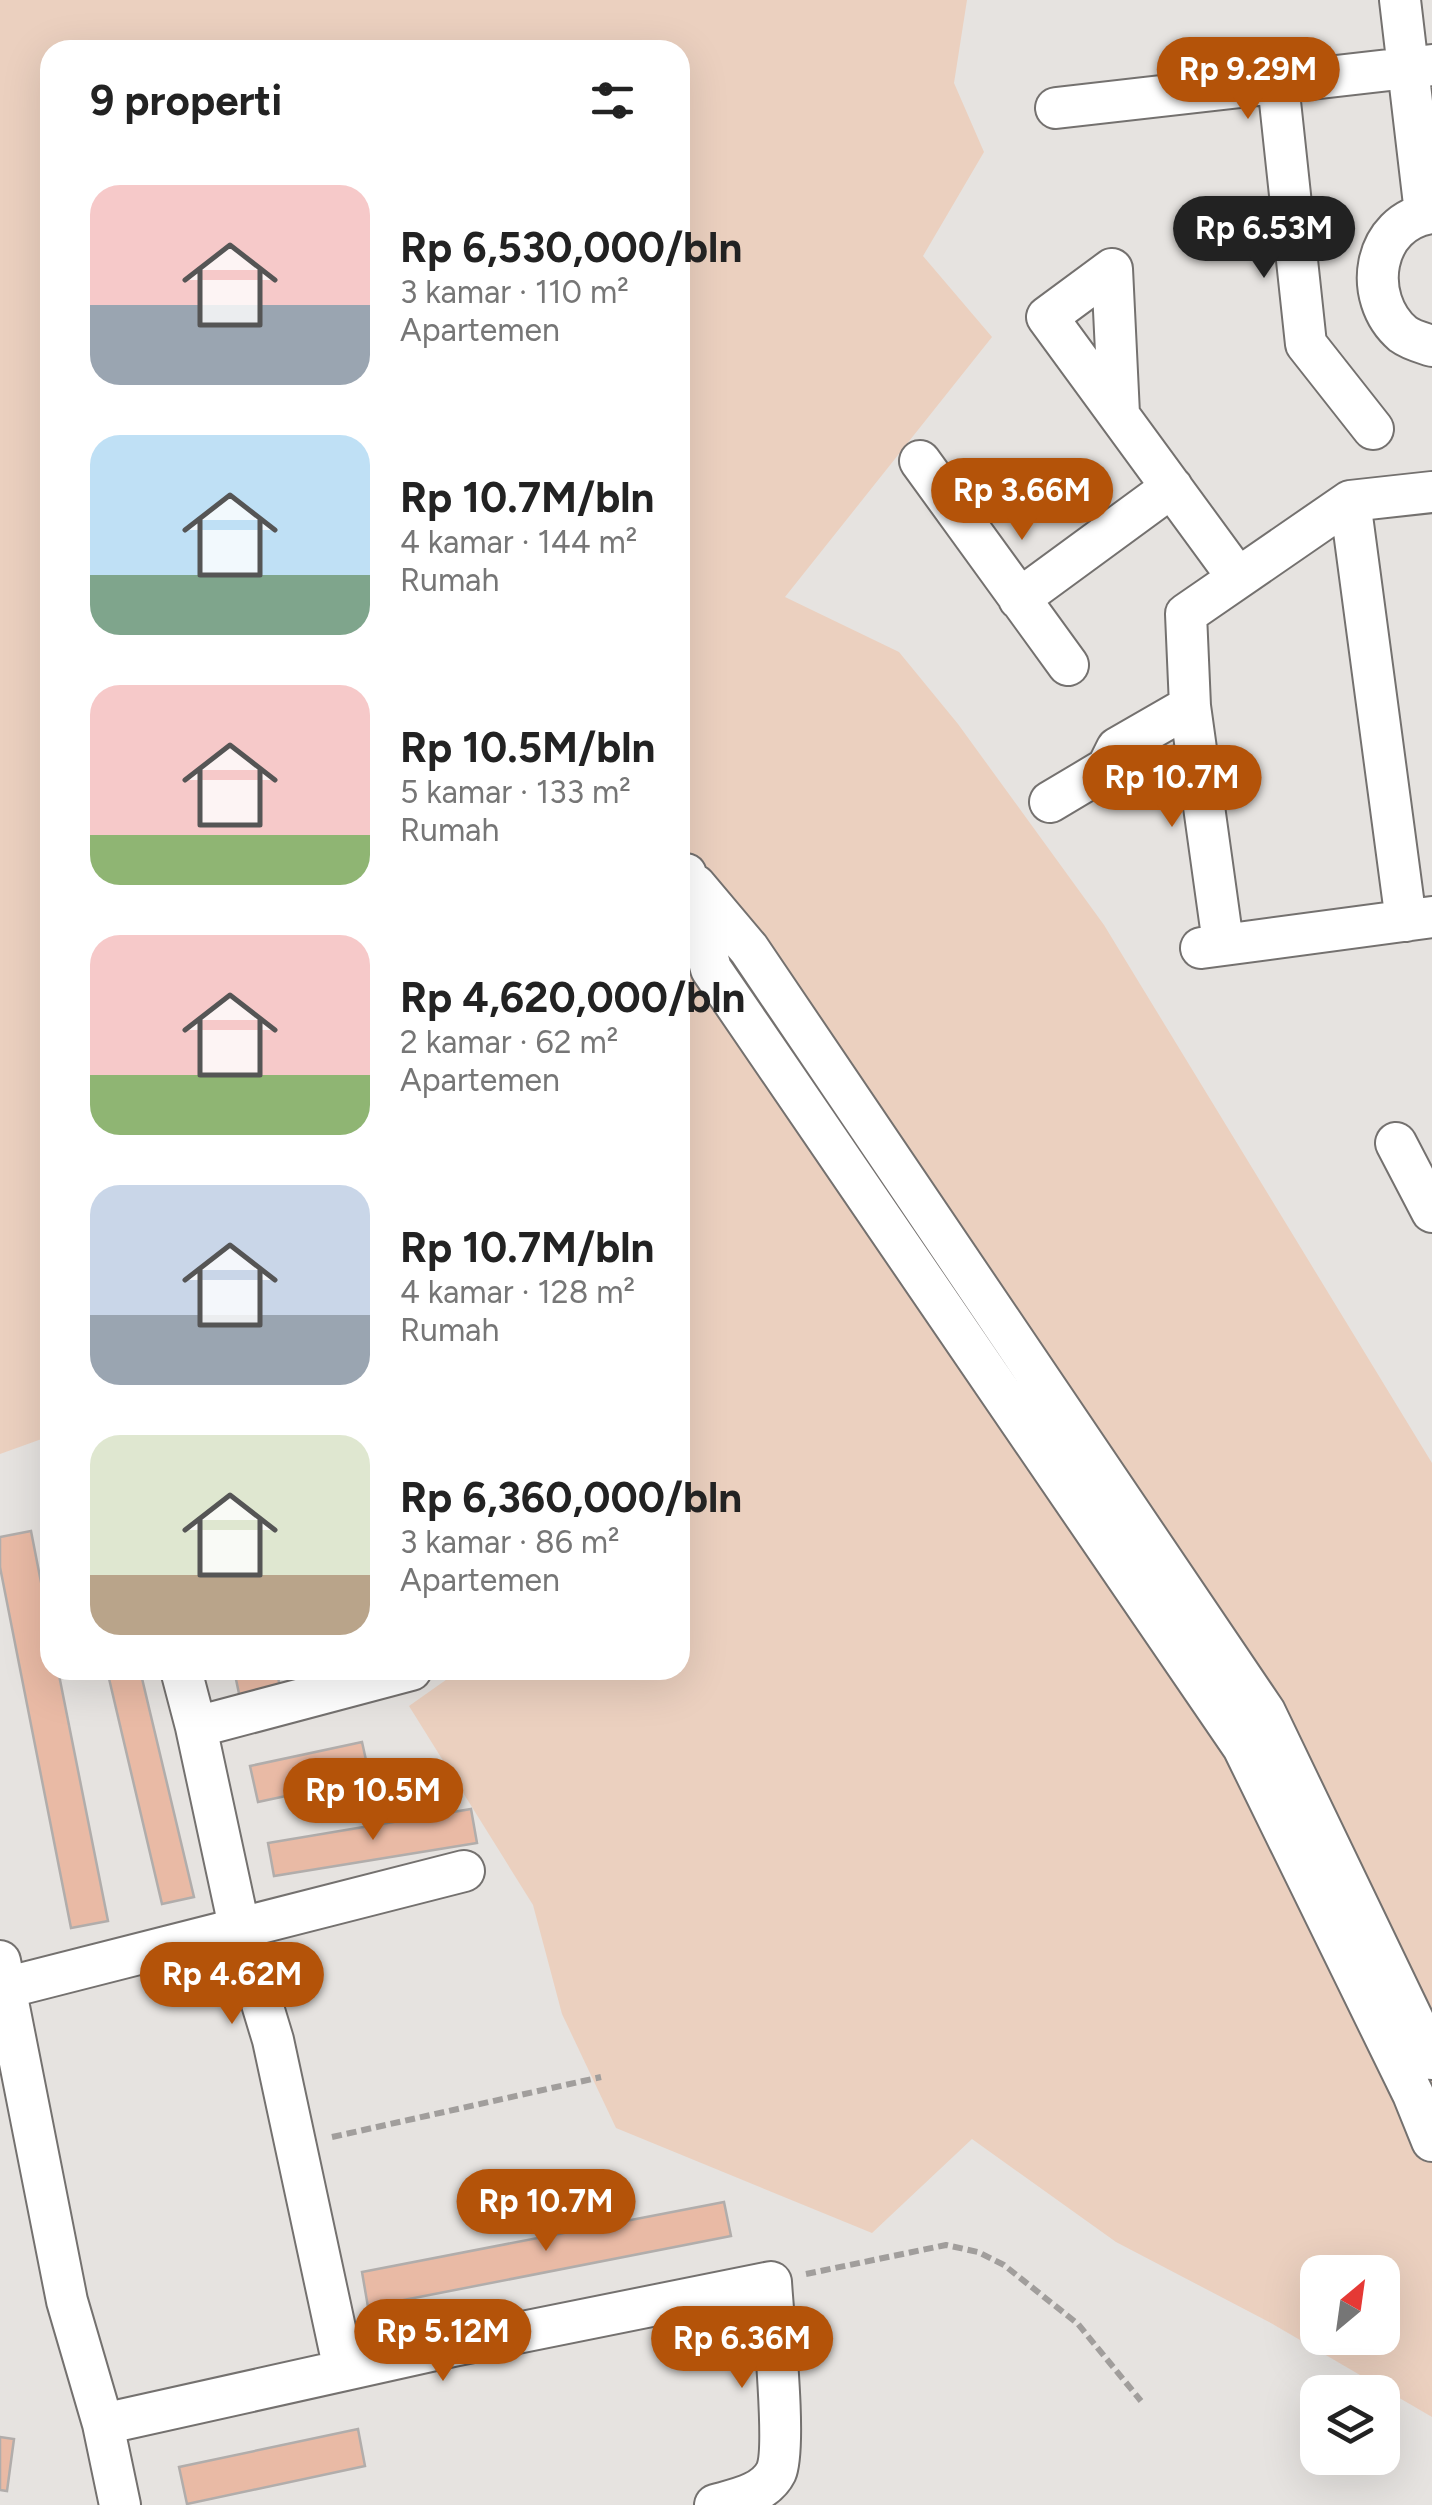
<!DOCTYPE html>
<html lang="id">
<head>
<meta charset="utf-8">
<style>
  body { margin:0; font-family:Figtree,sans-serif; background:#f6f6f6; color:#222; height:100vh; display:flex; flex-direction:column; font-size:38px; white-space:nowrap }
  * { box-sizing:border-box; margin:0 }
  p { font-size:32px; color:#767676 }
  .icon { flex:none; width:55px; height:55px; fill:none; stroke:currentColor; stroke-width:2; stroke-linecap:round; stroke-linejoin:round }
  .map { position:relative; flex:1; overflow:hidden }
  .drawer { position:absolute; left:40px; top:40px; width:650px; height:1640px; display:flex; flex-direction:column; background:#fff; border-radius:30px; box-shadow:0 10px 40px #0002 }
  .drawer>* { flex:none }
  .needle { width:65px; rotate:29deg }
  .controls { position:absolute; left:1300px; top:2255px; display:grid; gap:20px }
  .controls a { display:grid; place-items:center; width:100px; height:100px; border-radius:20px; background:#fff; box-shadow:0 10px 40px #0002; font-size:50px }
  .price { position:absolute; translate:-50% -85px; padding:0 22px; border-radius:35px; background:#b45309; color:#fff; font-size:32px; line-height:65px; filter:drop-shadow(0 2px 5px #0008) }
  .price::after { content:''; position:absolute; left:50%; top:60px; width:30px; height:22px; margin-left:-15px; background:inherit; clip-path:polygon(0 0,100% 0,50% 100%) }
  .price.current { background:#222; color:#fff }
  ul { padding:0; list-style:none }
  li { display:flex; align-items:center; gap:30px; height:250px; padding:0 50px }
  li span { display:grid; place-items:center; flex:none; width:280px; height:200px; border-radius:30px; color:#555 }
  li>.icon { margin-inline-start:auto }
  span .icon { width:120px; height:120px; fill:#fffc; stroke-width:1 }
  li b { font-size:42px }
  h2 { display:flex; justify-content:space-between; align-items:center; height:120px; padding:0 50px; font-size:42px }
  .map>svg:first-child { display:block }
  .green { fill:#ebd0bf; fill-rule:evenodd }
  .building { fill:#e9baa5; stroke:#b1adab; stroke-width:2.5 }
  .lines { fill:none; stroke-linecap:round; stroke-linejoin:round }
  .minor-casing { stroke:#74716f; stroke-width:44 }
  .path { stroke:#a19e9c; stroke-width:6; stroke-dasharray:10 5; stroke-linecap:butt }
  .minor { stroke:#fff; stroke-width:40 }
</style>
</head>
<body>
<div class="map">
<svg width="1432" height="2505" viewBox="0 0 1432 2505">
  <rect width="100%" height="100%" fill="#e6e3e0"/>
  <!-- green -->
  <path class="green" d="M0,0h967l-13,83 30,69 -61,104 69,81 -207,260 114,55 59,72 146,201 328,538v954l-163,-95 -153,-80 -144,-103 -100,94 -256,-105 -54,-114 -29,-109 -124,-199 51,-36h220v-1620h-630v1386l-50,18zM1318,2272h64v66h-64z"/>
  <!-- building -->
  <path class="building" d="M31,1531l19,97v42h8l50,251 -37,7 -71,-361v-30z
    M107,1670h33l54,227 -32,7z
    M234,1670h42l6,24 -41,9z
    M362,1742l8,36 -112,24 -8,-36z
    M471,1809l6,34 -203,33 -6,-33z
    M724,2202l7,34 -363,71 -6,-35z
    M358,2429l7,37 -178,38 -8,-37z
    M0,2437l14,2 -7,52 -7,-1z"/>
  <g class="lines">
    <defs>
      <path id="minor" d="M1400,0l25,213
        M1278,83l28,261 67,85
        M1056,108l376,-43
        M1432,213c-60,8 -71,85 -29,121 8,6 20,9 29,12
        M1119,414l-7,-145 -65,48 191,261
        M920,461l148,204
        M1350,501l56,420
        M1019,599l153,-112
        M1190,706l33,237
        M1107,768l19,6 73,-11
        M1050,802l57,-34 10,-20 73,-42 -4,-92 164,-113 82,-9
        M686,874l25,95 532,778 170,347 19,47
        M695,885l54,64 516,763 167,347
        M1201,948l231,-31
        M1396,1143l36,69
        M181,1670l15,57 44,204 33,109 71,330
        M196,1727l215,-57
        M0,1961l67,340 36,123 17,81
        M5,1988l459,-117
        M103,2424l350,-78 318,-64c2,35 16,165 5,190 -11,22 -40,27 -61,33"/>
    </defs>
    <!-- minor casing -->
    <use href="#minor" class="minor-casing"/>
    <!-- path -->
    <path class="path" d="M332,2137l269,-60
      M806,2274l140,-29 32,7 26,13 74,59 63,77"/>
    <!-- minor -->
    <use href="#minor" class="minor"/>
  </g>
</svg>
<div class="controls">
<a><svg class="needle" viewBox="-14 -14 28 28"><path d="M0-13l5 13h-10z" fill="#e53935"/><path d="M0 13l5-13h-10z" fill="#767676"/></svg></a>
<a><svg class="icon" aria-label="layers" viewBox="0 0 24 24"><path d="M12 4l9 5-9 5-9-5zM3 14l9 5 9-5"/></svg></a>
</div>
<b class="price" style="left:1248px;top:122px">Rp 9.29M</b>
<b class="price current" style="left:1264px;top:281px">Rp 6.53M</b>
<b class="price" style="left:1022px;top:543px">Rp 3.66M</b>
<b class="price" style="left:1172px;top:830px">Rp 10.7M</b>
<b class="price" style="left:373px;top:1843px">Rp 10.5M</b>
<b class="price" style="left:232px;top:2027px">Rp 4.62M</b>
<b class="price" style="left:546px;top:2254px">Rp 10.7M</b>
<b class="price" style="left:443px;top:2384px">Rp 5.12M</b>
<b class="price" style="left:742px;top:2391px">Rp 6.36M</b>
<section class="drawer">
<h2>9 properti<svg class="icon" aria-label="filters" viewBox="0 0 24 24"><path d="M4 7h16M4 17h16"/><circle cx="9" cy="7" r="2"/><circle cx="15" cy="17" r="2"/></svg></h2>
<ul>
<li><span style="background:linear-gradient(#f6c9c9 60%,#9aa5b1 0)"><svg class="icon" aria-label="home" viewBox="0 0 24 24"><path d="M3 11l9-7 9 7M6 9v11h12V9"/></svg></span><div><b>Rp 6,530,000/bln</b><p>3 kamar · 110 m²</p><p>Apartemen</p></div></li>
<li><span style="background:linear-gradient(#bfe0f5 70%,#7fa58c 0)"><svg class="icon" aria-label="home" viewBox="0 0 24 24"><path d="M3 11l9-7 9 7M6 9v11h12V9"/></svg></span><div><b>Rp 10.7M/bln</b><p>4 kamar · 144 m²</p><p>Rumah</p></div></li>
<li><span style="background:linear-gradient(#f6c9c9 75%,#8fb573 0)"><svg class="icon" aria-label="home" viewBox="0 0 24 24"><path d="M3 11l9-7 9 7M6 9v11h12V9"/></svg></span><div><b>Rp 10.5M/bln</b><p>5 kamar · 133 m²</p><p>Rumah</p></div></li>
<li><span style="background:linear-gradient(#f6c9c9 70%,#8fb573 0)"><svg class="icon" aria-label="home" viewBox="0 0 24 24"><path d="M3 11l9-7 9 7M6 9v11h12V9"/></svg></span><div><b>Rp 4,620,000/bln</b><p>2 kamar · 62 m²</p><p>Apartemen</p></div></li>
<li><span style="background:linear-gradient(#c9d6e8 65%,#9aa5b1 0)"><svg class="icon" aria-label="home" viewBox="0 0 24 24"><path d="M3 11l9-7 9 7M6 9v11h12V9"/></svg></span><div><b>Rp 10.7M/bln</b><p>4 kamar · 128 m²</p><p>Rumah</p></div></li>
<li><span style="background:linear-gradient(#dfe7d0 70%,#b9a48a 0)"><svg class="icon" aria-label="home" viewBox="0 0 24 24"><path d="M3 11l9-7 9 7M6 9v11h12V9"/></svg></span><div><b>Rp 6,360,000/bln</b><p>3 kamar · 86 m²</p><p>Apartemen</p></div></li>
</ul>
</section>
</div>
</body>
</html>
